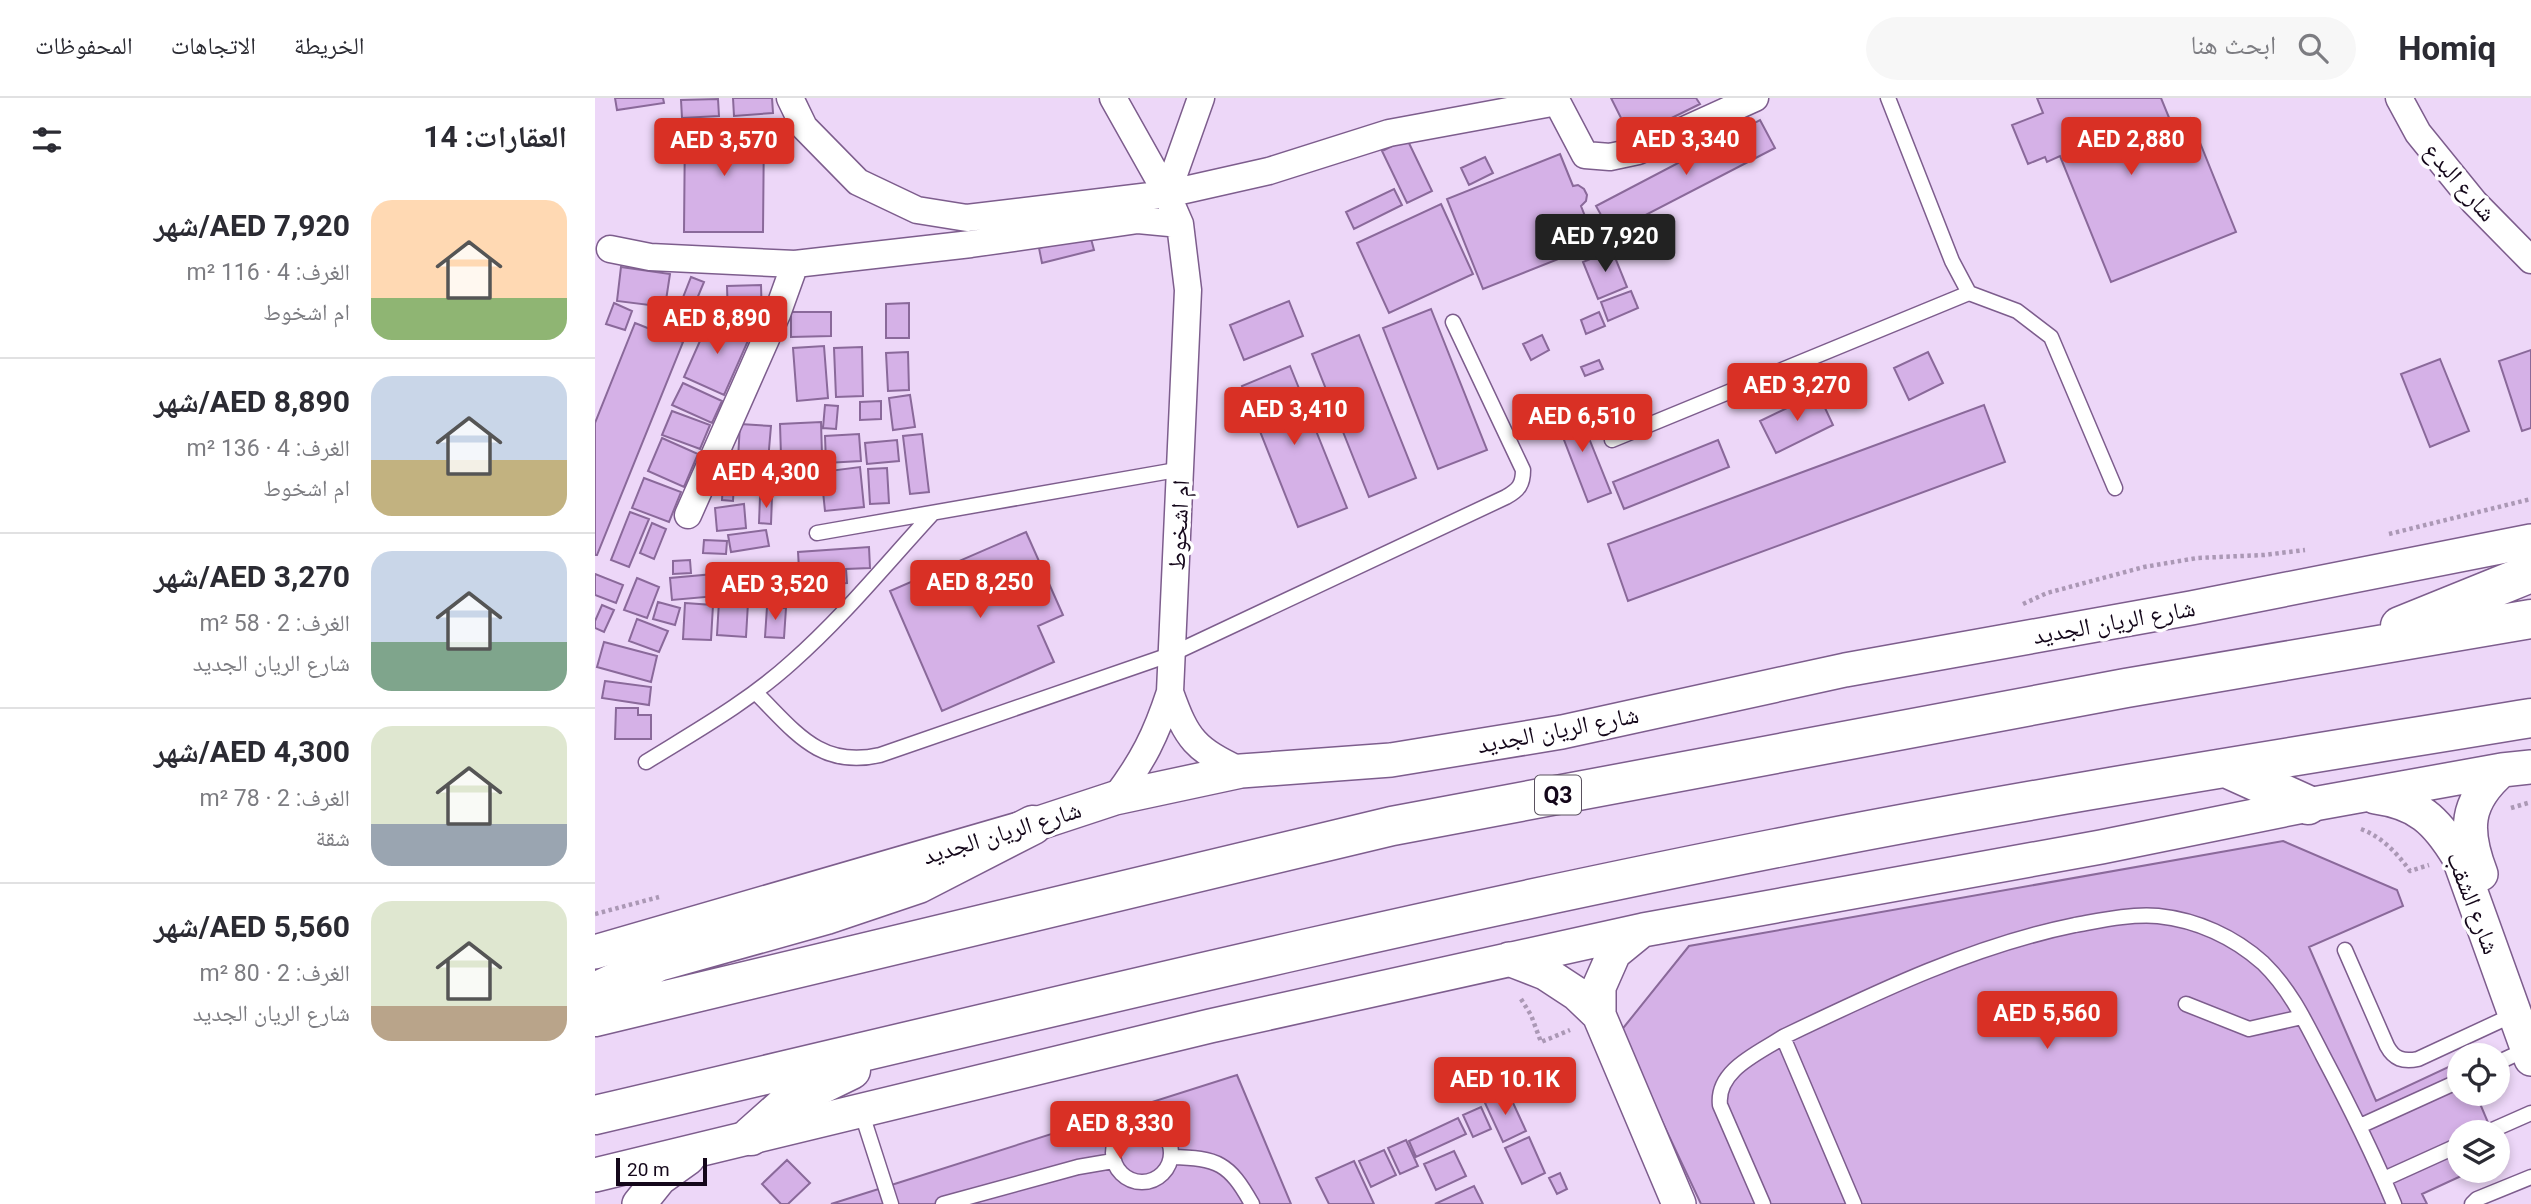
<!DOCTYPE html>
<html lang="ar">
<head>
<meta charset="utf-8">
<style>
  body { margin:0; font-family:Roboto,"Noto Naskh Arabic",sans-serif; background:#f7f7f7; color:#2b2b33; direction:rtl; height:100vh; display:flex; flex-direction:column; font-size:26px; white-space:nowrap }
  * { box-sizing:border-box; margin:0 }
  p { font-size:23px; color:#7c7c81 }
  .icon { flex:none; width:38px; height:38px; fill:none; stroke:currentColor; stroke-width:2; stroke-linecap:round; stroke-linejoin:round }
  .map { position:relative; flex:1; overflow:hidden; direction:ltr }
  .details { display:flex; flex-direction:column; background:#fff; width:595px }
  .details>* { flex:none }
  .tools { position:absolute; left:1852px; top:945px; display:grid; gap:14px }
  .tools a { display:grid; place-items:center; width:63px; height:63px; border-radius:50%; background:#fff; box-shadow:0 4px 10px #0003; font-size:35px }
  .scale { position:absolute; left:21px; bottom:18px; width:91px; box-sizing:border-box; padding-left:7px; border:4px solid #14071a; border-top:0; font-size:19px; line-height:24px; white-space:nowrap; color:#14071a; -webkit-text-stroke:5px #fff; paint-order:stroke }
  .price { position:absolute; translate:-50% -60px; padding:0 16px; border-radius:7px; background:#d93025; color:#fff; font-size:23px; line-height:46px; filter:drop-shadow(0 2px 4px #0008) }
  .price::after { content:''; position:absolute; left:50%; top:42px; width:21px; height:16px; margin-left:-10px; background:inherit; clip-path:polygon(0 0,100% 0,50% 100%) }
  .price.active { background:#222; color:#fff }
  ul { padding:0; list-style:none }
  li { display:flex; align-items:center; gap:21px; height:175px; padding:0 28px }
  li+li { border-top:2px solid #e1e1e2 }
  li span { display:grid; place-items:center; flex:none; width:196px; height:140px; border-radius:21px; color:#555 }
  li>.icon { margin-inline-start:auto }
  span .icon { width:84px; height:84px; fill:#fffc; stroke-width:1 }
  li b { font-size:30px }
  h2 { display:flex; justify-content:space-between; align-items:center; height:84px; padding:0 28px; font-size:30px }
  header { display:flex; align-items:center; gap:42px; box-sizing:border-box; height:98px; padding:0 35px; background:#fff; border-bottom:2px solid #e1e1e2 }
  header strong { font-size:33px }
  nav { display:flex; gap:38px; margin-inline-start:auto; font-size:24px }
  .search { width:490px; height:63px; background:#f7f7f7; display:flex; align-items:center; gap:18px; box-sizing:border-box; padding:0 24px; border-radius:38px; color:#7c7c81; font-size:26px }
  main { display:flex; flex:1; min-height:0 }
  .map>svg:first-child { display:block }
  .building { fill:#d5b1e7; stroke:#8a699a; stroke-width:2 }
  .lines { fill:none; stroke-linecap:round; stroke-linejoin:round }
  .service-casing { stroke:#7d5d8d; stroke-width:17 }
  .minor-casing { stroke:#7d5d8d; stroke-width:29 }
  .tertiary-casing { stroke:#7d5d8d; stroke-width:36 }
  .trunk-casing { stroke:#7d5d8d; stroke-width:41 }
  .path { stroke:#ab98b5; stroke-width:4.5; stroke-dasharray:3.5 3.5; stroke-linecap:butt }
  .service { stroke:#fff; stroke-width:14 }
  .minor { stroke:#fff; stroke-width:26 }
  .tertiary { stroke:#fff; stroke-width:33 }
  .trunk { stroke:#fff; stroke-width:38 }
  .labels { text-anchor:middle; dominant-baseline:central; stroke-width:7; stroke-linejoin:round; paint-order:stroke }
  .shield { fill:#fff; stroke:#5a515f; stroke-width:2 }
  .shield-label { font-size:23px; font-weight:bold; fill:#14071a }
  .street-label { font-size:24px; fill:#14071a; stroke:#fff }
</style>
</head>
<body>
<header>
<strong>Homiq</strong>
<div class="search"><svg class="icon" aria-label="search" viewBox="0 0 24 24"><circle cx="10" cy="10" r="6"/><path d="M15 15l6 6"/></svg>ابحث هنا</div>
<nav><a>الخريطة</a><a>الاتجاهات</a><a>المحفوظات</a></nav>
</header>
<main>
<div class="map">
<svg width="1936" height="1106" viewBox="0 0 1936 1106">
  <rect width="100%" height="100%" fill="#edd7f8"/>
  <!-- building -->
  <path class="building" d="M20,0h48l1,5 -47,7z
    M138,0h39l1,15 -39,3z
    M1016,0h85l4,6 -69,34z
    M1442,0h124l11,27 18,-7 46,114 -125,50 -51,-126 -13,6 -2,-5 -17,7 -16,-39 31,-12z
    M123,1l1,17 -37,2 -1,-18z
    M1165,22l15,28 -164,85 -15,-27z
    M90,27h79l-1,107h-79z
    M812,41l25,52 -25,12 -25,-52z
    M965,56l13,32 5,-1 6,4 3,6 -1,6 -5,5 15,38 -113,45 -36,-90z
    M890,59l8,16 -24,12 -8,-17z
    M799,91l8,16 -48,24 -8,-17z
    M846,106l32,70 -84,39 -32,-70z
    M495,137l4,15 -52,13 -3,-15z
    M1017,152l15,37 -29,12 -15,-37z
    M26,169l49,7 -5,33 -48,-6z
    M96,179l13,5 -10,24 -12,-6z
    M166,187l1,34 -34,1 -1,-34z
    M1036,193l7,17 -30,13 -7,-19z
    M694,203l14,35 -59,24 -14,-35z
    M19,205l18,8 -7,19 -19,-6z
    M314,205v35h-23v-34z
    M836,211l56,141 -49,19 -55,-141z
    M196,214h40v24l-40,1z
    M1004,214l6,14 -19,8 -5,-14z
    M116,218l40,18 -27,61 -40,-18z
    M40,225l48,19 -86,213h-2v-132z
    M764,237l57,143 -47,19 -57,-143z
    M947,237l7,15 -18,10 -8,-16z
    M229,248l4,52 -31,3 -4,-53z
    M267,249l1,49 -27,1 -2,-49z
    M1936,252v78l-9,3 -23,-70z
    M313,254l1,38 -21,1 -2,-38z
    M1333,254l15,31 -34,17 -15,-32z
    M1845,261l29,72 -39,16 -29,-73z
    M1004,262l4,9 -18,7 -4,-9z
    M695,268l57,142 -49,19 -56,-141z
    M88,285l39,18 -10,22 -40,-18z
    M1223,295l15,32 -57,28 -16,-32z
    M315,297l5,32 -22,3 -4,-32z
    M286,303v18l-21,1v-18z
    M230,307l13,1 -2,23 -13,-1z
    M1389,307l21,57 -377,139 -20,-57z
    M981,308l35,87 -23,9 -34,-88z
    M77,313l38,14 -10,24 -38,-14z
    M226,324l1,33 -41,1 -1,-32z
    M145,326l31,2 -3,35 -30,-2z
    M264,336l2,27 -35,2 -1,-27z
    M327,336l7,58 -19,2 -7,-58z
    M67,340l36,16 -14,33 -36,-16z
    M302,342l2,21 -32,3 -2,-21z
    M1123,342l11,27 -105,42 -11,-27z
    M265,369l4,40 -39,4 -4,-39z
    M292,370l2,35 -19,1 -2,-35z
    M49,380l37,14 -12,30 -37,-14z
    M128,385l11,1 -1,17 -11,-1z
    M165,399h12l-1,27 -12,-1z
    M149,406l2,24 -29,3 -2,-23z
    M35,414l19,7 -20,48 -18,-7z
    M57,425l14,6 -12,30 -14,-6z
    M171,432l3,16 -38,6 -3,-17z
    M431,434l37,83 -25,11 16,36 -112,49 -52,-120z
    M109,442l23,1 -1,13 -23,-1z
    M274,449l1,21 -24,1 1,14 -47,3 -2,-34z
    M95,462l1,13 -18,1v-13z
    M175,471l1,22 -99,9 -2,-22z
    M0,476l28,11 -7,18 -21,-8z
    M42,480l22,9 -12,31 -23,-8z
    M124,503l29,2 -2,34 -29,-2z
    M63,504l22,6 -5,17 -22,-6z
    M90,505l28,2 -2,35 -28,-1z
    M7,507l12,5 -10,22 -9,-4v-7z
    M172,509l19,1 -2,30 -19,-1z
    M42,521l31,12 -9,21 -30,-11z
    M9,544l53,14 -6,26 -54,-15z
    M10,583l46,6 -2,18 -47,-7z
    M21,610h22v7h13v24h-36z
    M1688,743l114,49 6,16 -94,41 67,154 83,-39v32h17l16,38h-33v39h13l-50,23 5,10h-726l-81,-172 69,-86z
    M642,977l54,129h-460l54,-17z
    M913,994l18,39 -23,11 -18,-39z
    M886,1009l10,22 -18,8 -10,-22z
    M863,1020l8,16 -50,23 -7,-16z
    M934,1039l16,36 -23,11 -17,-36z
    M811,1042l12,26 -18,8 -12,-26z
    M789,1052l12,25 -25,12 -12,-26z
    M859,1053l12,25 -30,14 -12,-26z
    M192,1062l23,23 -22,21h-7l-19,-20z
    M759,1063l20,43h-45l-13,-26z
    M965,1075l7,16 -10,5 -8,-16z
    M879,1088l9,18h-48z"/>
  <g class="lines">
    <defs>
      <path id="service" d="M1293,0l64,163 17,32 48,18 34,26 64,151
        M1017,342l357,-147
        M222,435l365,-64
        M160,594c39,38 64,77 125,63l292,-101 334,-157c13,-7 17,-13 17,-27l-70,-148
        M51,664c50,-31 102,-60 146,-100 51,-45 94,-98 140,-148
        M1750,852l42,96c7,13 16,16 31,13l97,-45
        M1591,906l63,25 53,-12
        M1902,965l30,-14
        M266,1013l30,93
        M518 1055a29 29 0 1 1 58 0a29 29 0 1 1-58 0Z
        M1765,1028l99,-45
        M1893,1034l43,-19
        M576,1059c47,1 58,6 81,47
        M1789,1081l75,-34
        M348,1106l135,-37 35,-6
        M1168,1106l-43,-99c-4,-35 39,-52 63,-68
        M1259,1106l-71,-167c94,-45 189,-91 292,-112 28,-5 54,-11 83,-9 39,4 76,21 105,47 27,26 43,60 60,93 26,49 50,97 71,148
        M1877,1106l5,-5 54,-22"/>
      <path id="minor" d="M195,0l14,29 54,55 59,28 50,8 200,-24 102,-23 120,-38 168,-31
        M518,0l54,96 13,30 8,66 -18,402c-14,43 -27,69 -55,106
        M960,0l30,57 25,2 28,-6 117,-53
        M1804,0l19,35 56,69 57,58
        M572,96l34,-96
        M15,151l40,8 145,7 176,-20 167,-24 42,4
        M93,417l89,-201 18,-50
        M575,594c17,48 25,57 71,79"/>
      <path id="tertiary" d="M1780,699c43,6 61,23 83,59l73,203
        M1886,776c-17,-44 -16,-72 21,-104
        M1046,833l-27,22 -15,34v28l80,189
        M0,854l438,-127 82,-27 126,-27 150,-11 171,-28 283,-62 346,-62 340,-67
        M914,861l36,14 32,21 22,21
        M0,1077l615,-149 433,-96 458,-83 207,-42 194,-35 29,-3
        M44,1106l21,-26 28,-20"/>
      <path id="trunk" d="M1805,528l131,-53
        M1631,670l82,37
        M0,894l63,-30 168,-47 92,-31 115,-59
        M0,919l797,-191 734,-138 405,-69
        M0,1017c393,-92 786,-189 1182,-267 250,-50 503,-89 754,-130
        M156,1038l35,-31 26,-16 39,-19"/>
    </defs>
    <!-- service casing -->
    <use href="#service" class="service-casing"/>
    <!-- minor casing -->
    <use href="#minor" class="minor-casing"/>
    <!-- tertiary casing -->
    <use href="#tertiary" class="tertiary-casing"/>
    <!-- trunk casing -->
    <use href="#trunk" class="trunk-casing"/>
    <!-- path -->
    <path class="path" d="M1794,436l142,-35
      M1428,506l24,-11 97,-26 53,-9 67,-3 41,-5
      M1916,710l20,-6
      M1766,731c21,8 36,24 49,42l19,-6
      M0,816l64,-17
      M926,901l10,16 10,27 29,-12"/>
    <!-- service -->
    <use href="#service" class="service"/>
    <!-- minor -->
    <use href="#minor" class="minor"/>
    <!-- tertiary -->
    <use href="#tertiary" class="tertiary"/>
    <!-- trunk -->
    <use href="#trunk" class="trunk"/>
  </g>
  <g class="labels">
    <!-- shield labels -->
    <rect class="shield" x="940" y="677.5" width="46" height="39" rx="5"/>
    <g class="shield-label">
      <text x="963" y="697">Q3</text>
    </g>
    <!-- street labels -->
    <g class="street-label">
      <text transform="translate(1865 84) rotate(49)">شارع البدع</text>
      <text transform="translate(584 427) rotate(-87)">ام اشخوط</text>
      <text transform="translate(1519 524) rotate(-10)">شارع الريان الجديد</text>
      <text transform="translate(963 632) rotate(-11)">شارع الريان الجديد</text>
      <text transform="translate(407 735) rotate(-17)">شارع الريان الجديد</text>
      <text transform="translate(1878 805) rotate(69)">شارع الشقب</text>
    </g>
  </g>
</svg>
<div class="tools">
<a><svg class="icon" aria-label="locate" viewBox="0 0 24 24"><circle cx="12" cy="12" r="6"/><path d="M12 2v4M12 18v4M2 12h4M18 12h4"/></svg></a>
<a><svg class="icon" aria-label="layers" viewBox="0 0 24 24"><path d="M12 4l9 5-9 5-9-5zM3 14l9 5 9-5"/></svg></a>
</div>
<div class="scale">20 m</div>
<b class="price" style="left:1091px;top:79px">AED 3,340</b>
<b class="price" style="left:1536px;top:79px">AED 2,880</b>
<b class="price" style="left:129px;top:80px">AED 3,570</b>
<b class="price active" style="left:1010px;top:176px">AED 7,920</b>
<b class="price" style="left:122px;top:258px">AED 8,890</b>
<b class="price" style="left:1202px;top:325px">AED 3,270</b>
<b class="price" style="left:699px;top:349px">AED 3,410</b>
<b class="price" style="left:987px;top:356px">AED 6,510</b>
<b class="price" style="left:171px;top:412px">AED 4,300</b>
<b class="price" style="left:385px;top:522px">AED 8,250</b>
<b class="price" style="left:180px;top:524px">AED 3,520</b>
<b class="price" style="left:1452px;top:953px">AED 5,560</b>
<b class="price" style="left:910px;top:1019px">AED 10.1K</b>
<b class="price" style="left:525px;top:1063px">AED 8,330</b>
</div>
<section class="details">
<h2>العقارات: 14<svg class="icon" aria-label="filters" viewBox="0 0 24 24"><path d="M4 7h16M4 17h16"/><circle cx="9" cy="7" r="2"/><circle cx="15" cy="17" r="2"/></svg></h2>
<ul>
<li><span style="background:linear-gradient(#ffd9b3 70%,#8fb573 0)"><svg class="icon" aria-label="home" viewBox="0 0 24 24"><path d="M3 11l9-7 9 7M6 9v11h12V9"/></svg></span><div><b>AED 7,920/شهر</b><p>الغرف: 4 · 116 m²</p><p>ام اشخوط</p></div></li>
<li><span style="background:linear-gradient(#c9d6e8 60%,#c2b280 0)"><svg class="icon" aria-label="home" viewBox="0 0 24 24"><path d="M3 11l9-7 9 7M6 9v11h12V9"/></svg></span><div><b>AED 8,890/شهر</b><p>الغرف: 4 · 136 m²</p><p>ام اشخوط</p></div></li>
<li><span style="background:linear-gradient(#c9d6e8 65%,#7fa58c 0)"><svg class="icon" aria-label="home" viewBox="0 0 24 24"><path d="M3 11l9-7 9 7M6 9v11h12V9"/></svg></span><div><b>AED 3,270/شهر</b><p>الغرف: 2 · 58 m²</p><p>شارع الريان الجديد</p></div></li>
<li><span style="background:linear-gradient(#dfe7d0 70%,#9aa5b1 0)"><svg class="icon" aria-label="home" viewBox="0 0 24 24"><path d="M3 11l9-7 9 7M6 9v11h12V9"/></svg></span><div><b>AED 4,300/شهر</b><p>الغرف: 2 · 78 m²</p><p>شقة</p></div></li>
<li><span style="background:linear-gradient(#dfe7d0 75%,#b9a48a 0)"><svg class="icon" aria-label="home" viewBox="0 0 24 24"><path d="M3 11l9-7 9 7M6 9v11h12V9"/></svg></span><div><b>AED 5,560/شهر</b><p>الغرف: 2 · 80 m²</p><p>شارع الريان الجديد</p></div></li>
</ul>
</section>
</main>
</body>
</html>
